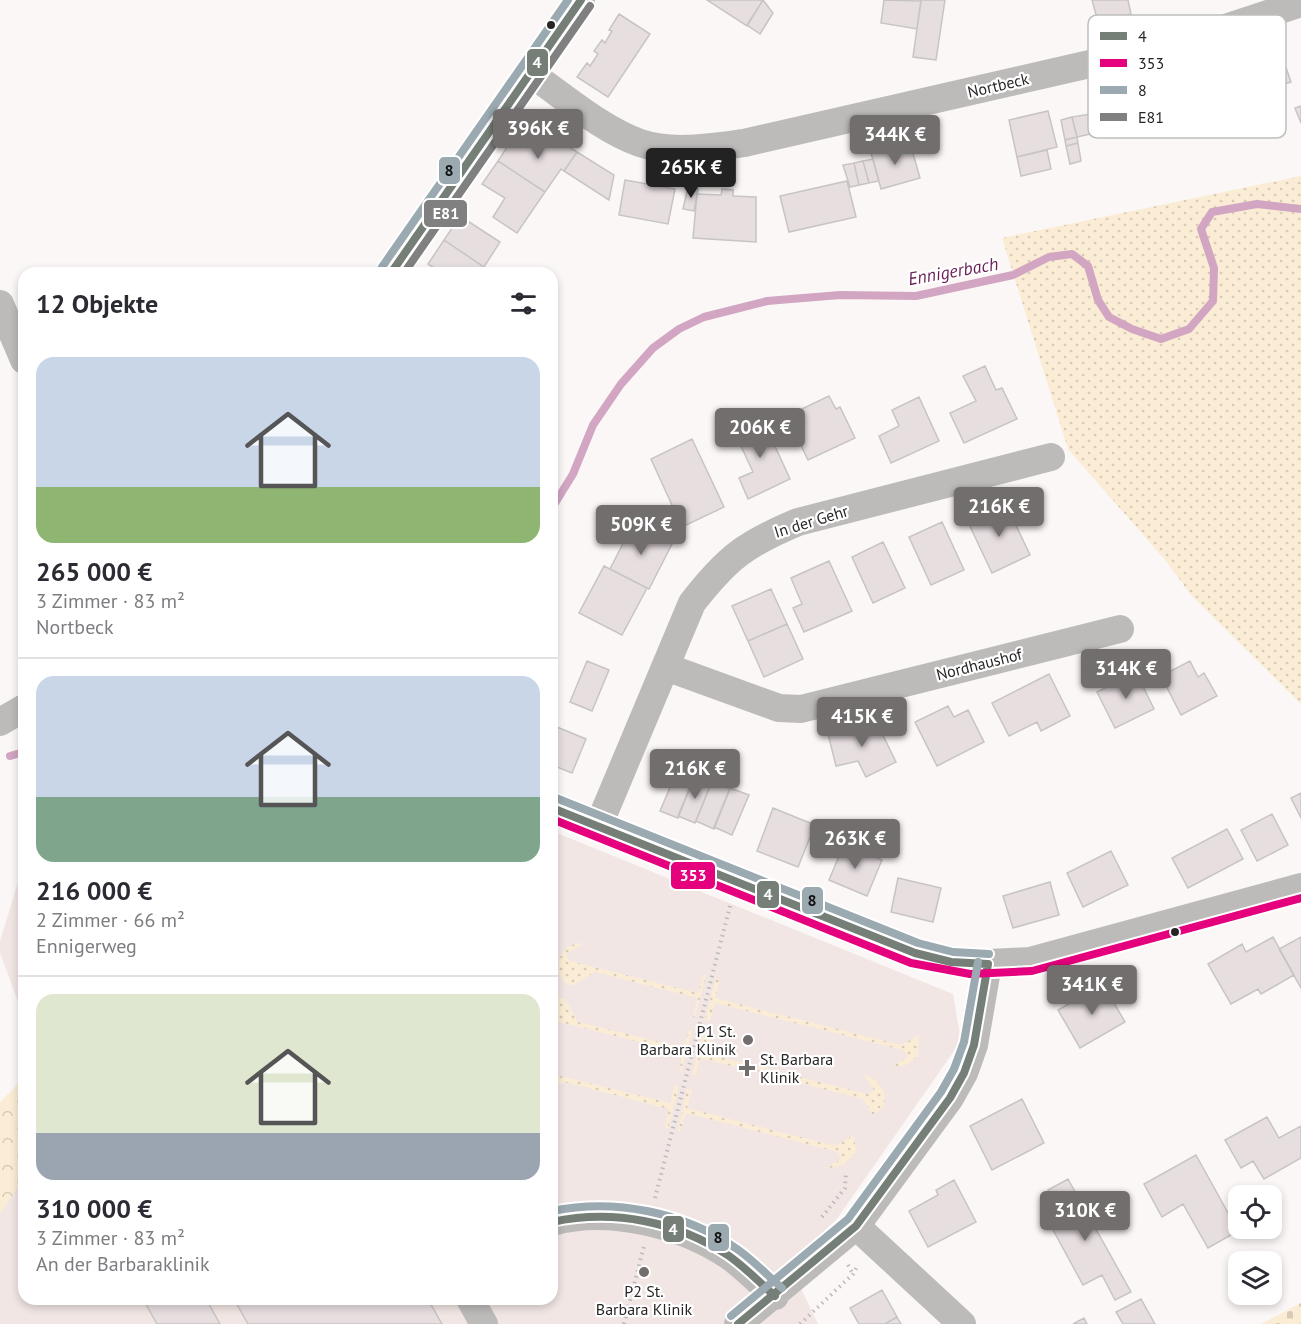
<!DOCTYPE html>
<html lang="de">
<head>
<meta charset="utf-8">
<style>
  body { margin:0; font-family:"PT Sans",sans-serif; background:#f7f7f7; color:#2b2b33; height:100vh; display:flex; flex-direction:column; font-size:22px; white-space:nowrap }
  * { box-sizing:border-box; margin:0 }
  p { font-size:20px; color:#7c7c81 }
  .icon { flex:none; width:33px; height:33px; fill:none; stroke:currentColor; stroke-width:2; stroke-linecap:round; stroke-linejoin:round }
  .map { position:relative; flex:1; overflow:hidden }
  .details { position:absolute; left:18px; top:267px; width:540px; height:1038px; display:flex; flex-direction:column; background:#fff; border-radius:18px; box-shadow:0 3px 9px #0003 }
  .details>* { flex:none }
  .controls { position:absolute; left:1228px; top:1185px; display:grid; gap:12px }
  .controls a { display:grid; place-items:center; width:54px; height:54px; border-radius:12px; background:#fff; box-shadow:0 3px 9px #0003; font-size:30px }
  .price { position:absolute; translate:-50% -51px; padding:0 14px; border-radius:6px; background:#726e6e; color:#fff; font-size:20px; line-height:39px; filter:drop-shadow(0 2px 3px #0008) }
  .price::after { content:''; position:absolute; left:50%; top:36px; width:18px; height:14px; margin-left:-9px; background:inherit; clip-path:polygon(0 0,100% 0,50% 100%) }
  .price.active { background:#222; color:#fff }
  ul { padding:0; list-style:none }
  li { display:grid; align-content:center; gap:12px; height:318px; padding:0 18px }
  li+li { border-top:2px solid #e1e1e2 }
  li span { display:grid; place-items:center; height:186px; border-radius:18px; color:#555 }
  li>.icon { margin-inline-start:auto }
  span .icon { width:108px; height:108px; fill:#fffc; stroke-width:1 }
  li b { font-size:26px }
  h2 { display:flex; justify-content:space-between; align-items:center; height:72px; padding:0 18px; font-size:26px }
  .map>svg:first-child { display:block }
  .built { fill:#f1e6e4 }
  .green { fill:url(#green-dots) }
  .forest { fill:url(#forest-crowns) }
  .cemetery { fill:url(#cemetery-stones) }
  .lines { fill:none; stroke-linecap:round; stroke-linejoin:round }
  .stream { stroke:#d2a5c2; stroke-width:8 }
  .building { fill:#e7dee0; stroke:#c7c4c4; stroke-width:1.5 }
  .path { stroke:#bcbbba; stroke-width:4; stroke-dasharray:1.5 4.5; stroke-linecap:butt }
  .minor { stroke:#bdbbba; stroke-width:28 }
  .bus-1-casing { stroke:#fff; stroke-width:12 }
  .bus-2-casing { stroke:#fff; stroke-width:12 }
  .bus-3-casing { stroke:#fff; stroke-width:12 }
  .bus-4-casing { stroke:#fff; stroke-width:12 }
  .bus-1 { stroke:#757f77; stroke-width:8 }
  .bus-2 { stroke:#e5007d; stroke-width:8 }
  .bus-3 { stroke:#9ba9b1; stroke-width:8 }
  .bus-4 { stroke:#808080; stroke-width:8 }
  .bus-dot { fill:#282525; stroke:#fff; stroke-width:2 }
  .poi-dot { fill:#726e6e; stroke:#fff; stroke-width:2 }
  .labels { text-anchor:middle; dominant-baseline:central; stroke-width:4.5; stroke-linejoin:round; paint-order:stroke }
  .street-label { font-size:16px; fill:#282525; stroke:#fff }
  .poi-label { font-size:16px; fill:#282525; stroke:#fff; text-anchor:end }
  .water-label { font-size:18px; font-style:italic; fill:#691e56; stroke:#fff }
  .key { fill:#fff; stroke:#bebebe; stroke-width:1.5 }
  .key-label { font-size:16px; fill:#282525 }
  .line-badge { stroke:#fff; stroke-width:2 }
  .badge-label { font-size:16px; text-anchor:middle; font-weight:bold; fill:#fff }
  .pale-badge-label { font-size:16px; text-anchor:middle; font-weight:bold; fill:#111 }
</style>
</head>
<body>
<div class="map">
<svg width="1301" height="1324" viewBox="0 0 1301 1324">
  <defs>
    <pattern id="green-dots" width="8" height="8" patternUnits="userSpaceOnUse" patternTransform="scale(1.5)"><rect width="8" height="8" fill="#fbedd5"/><path d="M2 2h.1M6 6h.1" fill="none" stroke="#d7cbb7" stroke-width="1.8" stroke-linecap="round"/></pattern>
    <pattern id="forest-crowns" width="20" height="18" patternUnits="userSpaceOnUse" patternTransform="scale(1.5)"><rect width="20" height="18" fill="#fbedd5"/><path d="M2 6a3 3 0 1 1 6 0M12 15a3 3 0 1 1 6 0" fill="none" stroke="#d7cbb7"/></pattern>
    <pattern id="cemetery-stones" width="16" height="16" patternUnits="userSpaceOnUse" patternTransform="scale(1.5)"><rect width="16" height="16" fill="#fbedd5"/><path d="M2 7V4a2 2 0 0 1 4 0v3zM10 15v-3a2 2 0 0 1 4 0v3z" fill="#d7cbb7"/></pattern>
  </defs>
  <rect width="100%" height="100%" fill="#fbf7f6"/>
  <!-- built -->
  <path class="built" d="M552,831l401,163 8,47 -125,179 -47,44 29,60h-818v-154l24,-74v203h528z
    M24,863v155l-24,-65v-12z"/>
  <!-- green -->
  <path class="green" d="M1301,176v528l-110,-109 -25,-34 -98,-112 -66,-211z
    M579,943l4,1 -17,10 4,7 128,32 5,-19 3,1 -11,42h-2l4,-19 -102,-26 -24,14 -7,-4 -5,-10c-2,-15 4,-26 20,-29z
    M716,978l4,1 -5,19 186,47 18,-10 -1,21 -12,9 -15,2 17,-10 -5,-7 -188,-47 -5,18 -5,-1z
    M559,998l6,1 13,23 106,26 5,-18 3,1 -11,42 -2,-1 4,-19 -131,-33v-21z
    M703,1033l3,1 14,23 147,37 7,-4 -10,-16c19,6 31,31 9,41l-10,-16 -163,-41 -5,18 -3,-1z
    M552,1074l118,29 5,-18 4,1 -11,42h-3l4,-19 -105,-27 -12,7z
    M687,1089l5,1 -5,18 149,38 17,-11 4,17 -14,13 -18,4 16,-10 -3,-7 -152,-39 -6,19 -2,-1z"/>
  <!-- forest -->
  <path class="forest" d="M24,1078v99l-24,37v-112z"/>
  <!-- cemetery -->
  <path class="cemetery" d="M1301,1303v21h-40z"/>
  <g class="lines">
    <!-- stream -->
    <path class="stream" d="M552,508l21,-34 20,-49 28,-41 32,-36 26,-19 25,-12 63,-16 73,-6 76,1 97,-21 36,-18 23,-3 16,12 10,34 11,17 23,12 29,10 28,-10 24,-28 1,-33 -13,-39 11,-17 45,-8 44,5
      M10,756l14,-4"/>
  </g>
  <!-- building -->
  <path class="building" d="M707,0h56l-16,26z
    M763,0l10,13 -13,21 -13,-9z
    M884,0l37,1 -4,28 -36,-6z
    M945,0l-9,60 -23,-3 8,-57z
    M1092,0h36l3,14 -33,8z
    M619,14l31,20 -42,63 -31,-20 10,-14 3,3 8,-12 -4,-3 8,-11 3,3 7,-12 -3,-1z
    M1280,50l11,32 -74,24 -11,-31z
    M1301,106v17l-6,-15z
    M1048,111l9,36 -40,10 -8,-37z
    M1096,113l3,19 -22,5 -5,-20z
    M1072,117l5,20 -12,3 -4,-20z
    M548,133l29,19 -13,19 -3,-2 -16,23 -47,-31 17,-26 10,7 3,-5 12,8z
    M1077,137l1,6 -12,3 -1,-6z
    M910,143l10,35 -39,11 -10,-36z
    M1078,143l3,18 -11,3 -4,-18z
    M1047,150l4,19 -30,7 -4,-19z
    M577,152l37,23 -5,25 -45,-29z
    M873,159l6,22 -10,2 -6,-22z
    M498,161l47,31 -28,41 -24,-16 12,-19 -23,-14z
    M863,161l6,22 -10,2 -5,-22z
    M854,163l5,22 -9,2 -7,-22z
    M625,180l50,9 -7,35 -49,-9z
    M847,181l9,36 -67,15 -9,-36z
    M688,187l10,2 -4,22 -11,-2z
    M722,189l11,1v6l23,1v45l-63,-4 4,-44 24,1z
    M460,216l40,26 -16,25 -40,-27z
    M444,240l40,27 10,6h-52l-14,-9z
    M985,366l11,24 6,-2 15,31 -53,24 -14,-30 26,-12 -13,-25z
    M829,396l7,13 4,-2 15,31 -47,22 -21,-44z
    M919,397l20,44 -48,22 -12,-27 20,-10 -7,-16z
    M762,418l28,61 -42,20 -9,-21 14,-6 -19,-41z
    M692,439l32,68 -42,20 -31,-68z
    M1006,504l24,51 -38,18 -24,-51z
    M942,522l22,48 -33,15 -22,-48z
    M633,524l39,20 -23,45 -39,-20z
    M883,542l22,46 -32,15 -21,-46z
    M829,561l23,50 -48,21 -11,-24 9,-4 -11,-26z
    M604,566l43,22 -25,47 -43,-22z
    M771,589l16,35 -39,17 -16,-35z
    M787,624l16,35 -39,18 -16,-36z
    M587,661l22,9 -17,41 -22,-9z
    M1190,661l8,16 6,-4 13,23 -36,19 -20,-39z
    M1136,672l18,37 -39,19 -18,-36z
    M1049,674l21,42 -29,15 -4,-9 -28,14 -17,-33z
    M948,706l6,11 14,-7 16,32 -47,24 -22,-44z
    M876,721l20,41 -30,15 -8,-16 -22,5 -8,-32z
    M552,725l34,14 -14,34 -20,-8z
    M677,771l17,7 -16,40 -18,-7z
    M694,777l17,6 -16,40 -17,-7z
    M712,782l18,7 -16,40 -18,-8z
    M730,788l19,7 -17,40 -18,-8z
    M1301,793v25l-10,-20z
    M773,808l42,17 -17,42 -41,-16z
    M1272,814l16,31 -31,16 -16,-31z
    M1227,829l16,30 -55,29 -16,-30z
    M844,844l38,16 -15,36 -38,-16z
    M1111,851l17,34 -45,22 -16,-34z
    M898,878l43,10 -8,34 -42,-10z
    M1050,882l9,33 -46,13 -10,-32z
    M1273,937l21,38 -33,19 -3,-5 -27,15 -23,-40 34,-20 4,8z
    M1301,937v51l-22,-39z
    M1103,984l22,38 -45,26 -22,-38z
    M1022,1099l22,44 -52,27 -22,-44z
    M1267,1117l12,21 22,-12v32l-37,21 -11,-18 -12,7 -16,-28z
    M1196,1155l42,76 -30,17 -25,-44 -21,13 -18,-33z
    M1068,1179l63,113 -16,8 -13,-25 -19,10 -31,-57 13,-8 -17,-30z
    M954,1180l22,42 -48,25 -19,-36 29,-16 -2,-5z
    M882,1290l15,27 -12,7h-26l-9,-16z
    M143,1299h63l14,25h-63z
    M234,1299h199l-4,2 13,23h-194z
    M1141,1299l14,25h-32l-7,-12z
    M897,1317l4,7h-16z
    M1084,1318l3,6h-14z"/>
  <g class="lines">
    <!-- path -->
    <path class="path" d="M655,1198l75,-292
      M822,1217l23,-29 1,-16
      M848,1265l5,9
      M624,1324l20,-78
      M800,1324l53,-50 5,-9"/>
    <!-- minor -->
    <path class="minor" d="M531,74c34,23 70,55 109,69 32,11 72,4 104,0l433,-99 124,-41
      M391,273l190,-273
      M0,304l24,56
      M666,667l113,41 22,1 319,-80
      M0,722l24,-14
      M552,808l363,145 55,11 60,-3 271,-74
      M598,827l94,-224c35,-45 53,-59 106,-81l253,-65
      M552,1222c55,-16 130,2 177,34 16,11 31,27 46,40
      M856,1226l106,98
      M470,1299l14,25
      M738,1324l118,-98 94,-128 14,-25 10,-28 14,-81"/>
    <defs>
      <path id="bus-1" d="M391,273l190,-273
        M552,808l363,145 36,9 37,2
        M552,1222c61,-13 125,-1 177,34 17,12 31,27 46,40
        M738,1324l118,-98 94,-128 14,-25 10,-28 14,-81"/>
      <path id="bus-2" d="M552,819l359,144 59,11 62,-3 269,-73"/>
      <path id="bus-3" d="M382,267l186,-267
        M556,798l362,145 35,9 36,2
        M552,1211c63,-13 132,1 185,38 16,11 30,26 45,39
        M731,1316l117,-97 93,-127 13,-23 10,-27 14,-80"/>
      <path id="bus-4" d="M404,273l186,-267"/>
    </defs>
    <!-- bus-1 casing -->
    <use href="#bus-1" class="bus-1-casing"/>
    <!-- bus-2 casing -->
    <use href="#bus-2" class="bus-2-casing"/>
    <!-- bus-3 casing -->
    <use href="#bus-3" class="bus-3-casing"/>
    <!-- bus-4 casing -->
    <use href="#bus-4" class="bus-4-casing"/>
    <!-- bus-1 -->
    <use href="#bus-1" class="bus-1"/>
    <!-- bus-2 -->
    <use href="#bus-2" class="bus-2"/>
    <!-- bus-3 -->
    <use href="#bus-3" class="bus-3"/>
    <!-- bus-4 -->
    <use href="#bus-4" class="bus-4"/>
  </g>
  <!-- markers -->
  <g class="bus-dot">
    <circle cx="551" cy="25" r="5"/>
    <circle cx="1175" cy="932" r="5"/>
  </g>
  <g class="poi-dot">
    <circle cx="748" cy="1040" r="6"/>
    <path d="M744 1059h6v6h6v6h-6v6h-6v-6h-6v-6h6z"/>
    <circle cx="644" cy="1272" r="6"/>
  </g>
  <g class="labels">
    <!-- street labels -->
    <g class="street-label">
      <text transform="translate(998 85) rotate(-13)">Nortbeck</text>
      <text transform="translate(811 521) rotate(-17)">In der Gehr</text>
      <text transform="translate(979 664) rotate(-14)">Nordhaushof</text>
    </g>
    <!-- poi labels -->
    <g class="poi-label">
      <text x="736" y="1031">P1 St.<tspan x="736" dy="18">Barbara Klinik</tspan></text>
      <text x="760" y="1059" text-anchor="start">St. Barbara<tspan x="760" dy="18">Klinik</tspan></text>
      <text x="644" y="1291" text-anchor="middle">P2 St.<tspan x="644" dy="18">Barbara Klinik</tspan></text>
    </g>
    <!-- water labels -->
    <g class="water-label">
      <text transform="translate(953 271) rotate(-10)">Ennigerbach</text>
    </g>
  </g>
  <!-- legend -->
  <rect x="1088" y="15" width="198" height="123" rx="9" class="key"/>
  <rect x="1100" y="32" width="27" height="8" fill="#757f77"/>
  <rect x="1100" y="59" width="27" height="8" fill="#e5007d"/>
  <rect x="1100" y="86" width="27" height="8" fill="#9ba9b1"/>
  <rect x="1100" y="113" width="27" height="8" fill="#808080"/>
  <g class="key-label">
    <text x="1138" y="42">4</text>
    <text x="1138" y="69">353</text>
    <text x="1138" y="96">8</text>
    <text x="1138" y="123">E81</text>
  </g>
  <g class="line-badge">
    <rect x="526" y="48" width="23" height="29" rx="6" fill="#757f77"/>
    <rect x="438" y="156" width="23" height="29" rx="6" fill="#9ba9b1"/>
    <rect x="423" y="199" width="45" height="29" rx="6" fill="#808080"/>
    <rect x="670" y="861" width="46" height="29" rx="6" fill="#e5007d"/>
    <rect x="756" y="880" width="24" height="29" rx="6" fill="#757f77"/>
    <rect x="801" y="886" width="23" height="29" rx="6" fill="#9ba9b1"/>
    <rect x="662" y="1215" width="23" height="28" rx="6" fill="#757f77"/>
    <rect x="707" y="1223" width="23" height="29" rx="6" fill="#9ba9b1"/>
  </g>
  <g class="badge-label">
    <text x="537" y="68">4</text>
    <text x="446" y="219">E81</text>
    <text x="693" y="881">353</text>
    <text x="768" y="900">4</text>
    <text x="673" y="1235">4</text>
  </g>
  <g class="pale-badge-label">
    <text x="449" y="176">8</text>
    <text x="812" y="906">8</text>
    <text x="718" y="1243">8</text>
  </g>
</svg>
<div class="controls">
<a><svg class="icon" aria-label="locate" viewBox="0 0 24 24"><circle cx="12" cy="12" r="6"/><path d="M12 2v4M12 18v4M2 12h4M18 12h4"/></svg></a>
<a><svg class="icon" aria-label="layers" viewBox="0 0 24 24"><path d="M12 4l9 5-9 5-9-5zM3 14l9 5 9-5"/></svg></a>
</div>
<b class="price" style="left:538px;top:160px">396K €</b>
<b class="price" style="left:895px;top:166px">344K €</b>
<b class="price active" style="left:691px;top:199px">265K €</b>
<b class="price" style="left:760px;top:459px">206K €</b>
<b class="price" style="left:999px;top:538px">216K €</b>
<b class="price" style="left:641px;top:556px">509K €</b>
<b class="price" style="left:1126px;top:700px">314K €</b>
<b class="price" style="left:862px;top:748px">415K €</b>
<b class="price" style="left:695px;top:800px">216K €</b>
<b class="price" style="left:855px;top:870px">263K €</b>
<b class="price" style="left:1092px;top:1016px">341K €</b>
<b class="price" style="left:1085px;top:1242px">310K €</b>
<section class="details">
<h2>12 Objekte<svg class="icon" aria-label="filters" viewBox="0 0 24 24"><path d="M4 7h16M4 17h16"/><circle cx="9" cy="7" r="2"/><circle cx="15" cy="17" r="2"/></svg></h2>
<ul>
<li><span style="background:linear-gradient(#c9d6e8 70%,#8fb573 0)"><svg class="icon" aria-label="home" viewBox="0 0 24 24"><path d="M3 11l9-7 9 7M6 9v11h12V9"/></svg></span><div><b>265 000 €</b><p>3 Zimmer · 83 m²</p><p>Nortbeck</p></div></li>
<li><span style="background:linear-gradient(#c9d6e8 65%,#7fa58c 0)"><svg class="icon" aria-label="home" viewBox="0 0 24 24"><path d="M3 11l9-7 9 7M6 9v11h12V9"/></svg></span><div><b>216 000 €</b><p>2 Zimmer · 66 m²</p><p>Ennigerweg</p></div></li>
<li><span style="background:linear-gradient(#dfe7d0 75%,#9aa5b1 0)"><svg class="icon" aria-label="home" viewBox="0 0 24 24"><path d="M3 11l9-7 9 7M6 9v11h12V9"/></svg></span><div><b>310 000 €</b><p>3 Zimmer · 83 m²</p><p>An der Barbaraklinik</p></div></li>
</ul>
</section>
</div>
</body>
</html>
